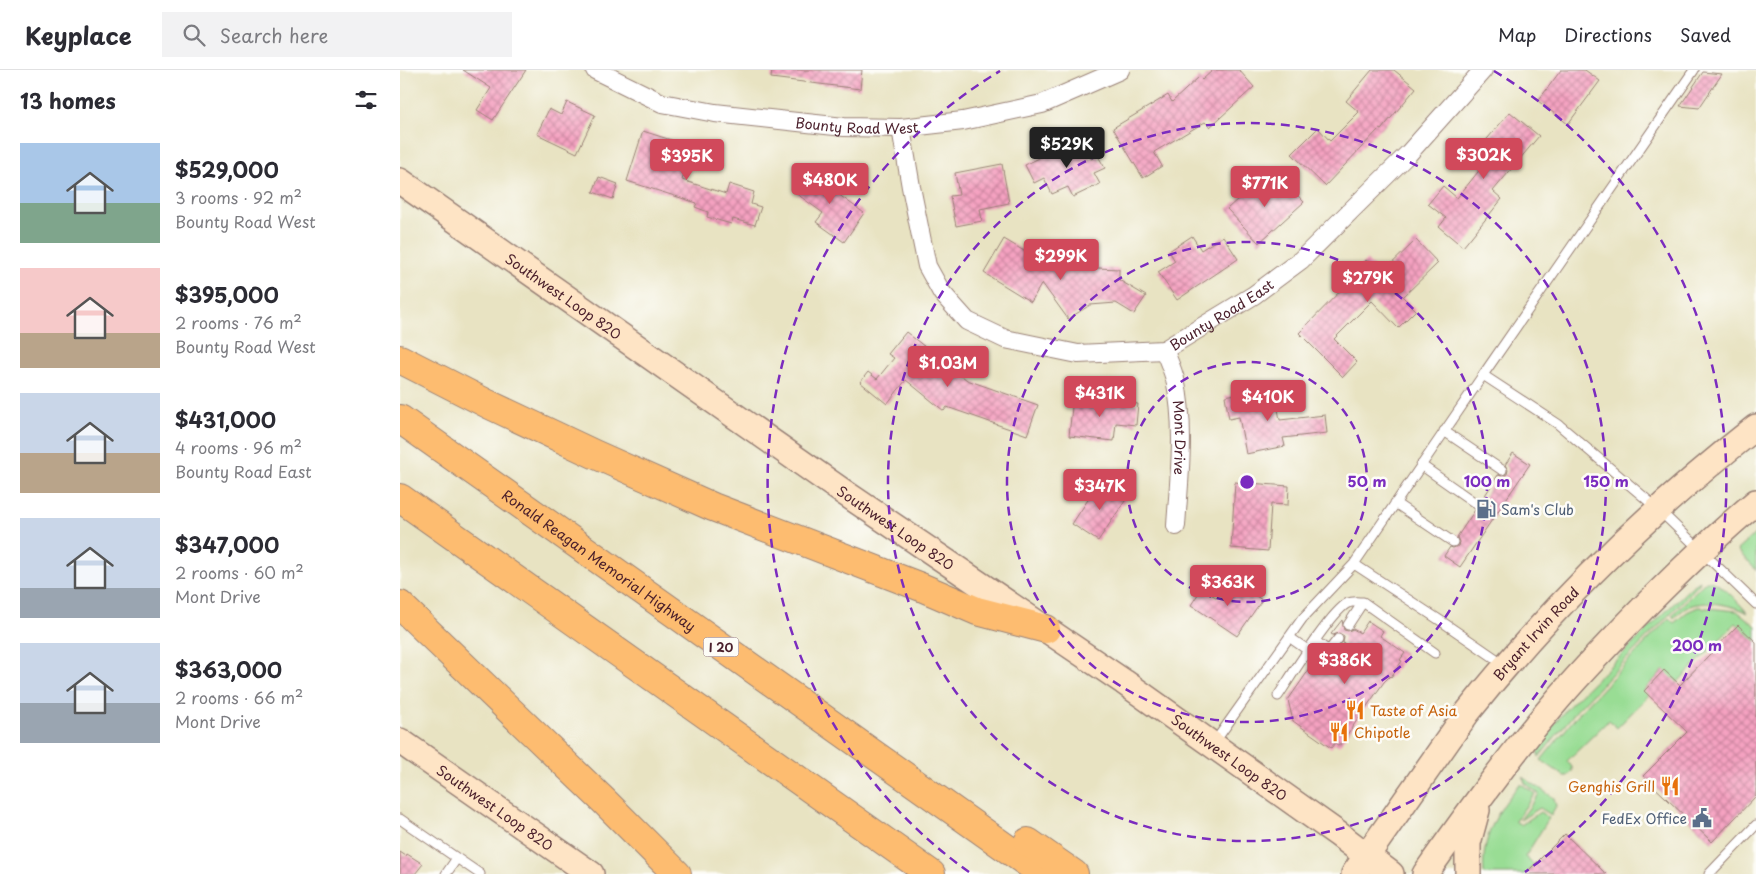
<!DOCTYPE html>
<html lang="en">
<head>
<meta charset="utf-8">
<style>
  body { margin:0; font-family:"Playpen Sans",sans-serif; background:#f2f2f3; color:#2b2b33; height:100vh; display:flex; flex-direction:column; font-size:19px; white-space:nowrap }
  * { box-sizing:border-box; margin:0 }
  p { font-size:16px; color:#7c7c81 }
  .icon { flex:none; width:28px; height:28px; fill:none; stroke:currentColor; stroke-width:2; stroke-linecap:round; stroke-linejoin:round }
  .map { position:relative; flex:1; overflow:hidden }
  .panel { display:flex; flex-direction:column; background:#fff; width:400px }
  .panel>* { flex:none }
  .price { position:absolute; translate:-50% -42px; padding:0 11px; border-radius:5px; background:#d1495b; color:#fff; font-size:16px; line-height:32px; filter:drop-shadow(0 1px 2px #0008) }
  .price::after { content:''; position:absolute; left:50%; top:30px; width:15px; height:11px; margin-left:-8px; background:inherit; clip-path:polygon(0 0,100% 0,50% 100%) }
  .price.active { background:#222; color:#fff }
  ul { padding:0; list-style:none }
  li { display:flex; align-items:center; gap:15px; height:125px; padding:0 20px }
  li span { display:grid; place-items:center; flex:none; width:140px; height:100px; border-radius:0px; color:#555 }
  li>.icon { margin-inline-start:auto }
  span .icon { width:60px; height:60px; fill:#fffc; stroke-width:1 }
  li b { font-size:21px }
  h2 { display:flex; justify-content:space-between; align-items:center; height:60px; padding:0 20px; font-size:21px }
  header { display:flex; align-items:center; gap:30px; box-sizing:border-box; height:70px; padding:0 25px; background:#fff; border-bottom:1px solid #e1e1e2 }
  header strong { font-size:24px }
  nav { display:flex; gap:28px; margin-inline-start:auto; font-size:18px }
  .search { width:350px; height:45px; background:#f2f2f3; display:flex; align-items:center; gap:12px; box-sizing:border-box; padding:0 18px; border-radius:0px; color:#7c7c81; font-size:19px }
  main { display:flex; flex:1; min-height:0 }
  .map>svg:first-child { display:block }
  .green { fill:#99dd94; stroke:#727e60 }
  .building { fill:url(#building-cross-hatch) }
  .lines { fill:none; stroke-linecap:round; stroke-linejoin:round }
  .lane-casing { stroke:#998176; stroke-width:11 }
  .street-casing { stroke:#998176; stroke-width:20 }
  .secondary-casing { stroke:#998176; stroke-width:28 }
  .highway-casing { stroke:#998176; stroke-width:30 }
  .lane { stroke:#fff; stroke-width:9 }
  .street { stroke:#fff; stroke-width:18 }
  .secondary { stroke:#fee4c5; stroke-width:25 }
  .highway { stroke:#fdbc6f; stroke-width:28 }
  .ring { fill:none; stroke:#7b2cbf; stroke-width:2.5; stroke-dasharray:9 6 }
  .labels { text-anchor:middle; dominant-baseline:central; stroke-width:5; stroke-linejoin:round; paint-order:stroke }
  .shield { fill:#fdfcf7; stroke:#806168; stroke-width:1 }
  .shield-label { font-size:12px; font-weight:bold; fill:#4a1f2b }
  .street-label { font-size:14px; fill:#4a1f2b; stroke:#fdfcf7 }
  .service-label { font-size:14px; fill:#4e5e75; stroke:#fdfcf7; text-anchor:start }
  .food-label { font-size:14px; fill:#c56008; stroke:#fdfcf7; text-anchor:start }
  .centre { fill:#7b2cbf; stroke:#fdfcf7; stroke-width:2.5 }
  .ring-label { font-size:15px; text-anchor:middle; font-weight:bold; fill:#7b2cbf; stroke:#fdfcf7; stroke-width:5; stroke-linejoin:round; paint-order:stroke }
</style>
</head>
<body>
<header>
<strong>Keyplace</strong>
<div class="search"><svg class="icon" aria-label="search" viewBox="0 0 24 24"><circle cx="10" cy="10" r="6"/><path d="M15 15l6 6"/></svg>Search here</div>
<nav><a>Map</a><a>Directions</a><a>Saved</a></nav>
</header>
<main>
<section class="panel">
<h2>13 homes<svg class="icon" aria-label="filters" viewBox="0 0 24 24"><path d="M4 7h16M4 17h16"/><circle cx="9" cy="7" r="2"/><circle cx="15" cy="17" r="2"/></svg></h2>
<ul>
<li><span style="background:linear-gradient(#a9c7e8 60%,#7fa58c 0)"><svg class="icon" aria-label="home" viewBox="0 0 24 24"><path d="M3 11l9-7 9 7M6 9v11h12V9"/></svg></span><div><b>$529,000</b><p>3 rooms · 92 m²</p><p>Bounty Road West</p></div></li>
<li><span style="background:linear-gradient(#f6c9c9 65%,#b9a48a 0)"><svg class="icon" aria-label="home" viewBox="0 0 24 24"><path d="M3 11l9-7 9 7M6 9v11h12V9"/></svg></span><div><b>$395,000</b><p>2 rooms · 76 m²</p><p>Bounty Road West</p></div></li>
<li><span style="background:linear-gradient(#c9d6e8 60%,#b9a48a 0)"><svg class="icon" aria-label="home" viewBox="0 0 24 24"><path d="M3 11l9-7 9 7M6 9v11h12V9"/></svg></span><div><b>$431,000</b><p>4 rooms · 96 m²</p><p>Bounty Road East</p></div></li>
<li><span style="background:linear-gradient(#c9d6e8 70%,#9aa5b1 0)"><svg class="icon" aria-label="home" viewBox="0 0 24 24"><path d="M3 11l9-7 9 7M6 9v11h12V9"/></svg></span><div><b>$347,000</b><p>2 rooms · 60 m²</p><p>Mont Drive</p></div></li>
<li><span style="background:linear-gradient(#c9d6e8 60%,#9aa5b1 0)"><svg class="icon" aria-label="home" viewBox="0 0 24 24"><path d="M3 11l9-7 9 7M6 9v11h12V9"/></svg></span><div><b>$363,000</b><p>2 rooms · 66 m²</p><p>Mont Drive</p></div></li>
</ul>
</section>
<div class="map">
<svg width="1356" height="804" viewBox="0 0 1356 804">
  <defs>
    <pattern id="building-cross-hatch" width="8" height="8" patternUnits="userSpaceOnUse" patternTransform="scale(1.25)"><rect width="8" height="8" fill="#f5a2c1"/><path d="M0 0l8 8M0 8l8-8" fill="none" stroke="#c8839d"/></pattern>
  </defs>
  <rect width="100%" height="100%" fill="#fdfcf7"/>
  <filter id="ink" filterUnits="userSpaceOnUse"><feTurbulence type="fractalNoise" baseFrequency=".02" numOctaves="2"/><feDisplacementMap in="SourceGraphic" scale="10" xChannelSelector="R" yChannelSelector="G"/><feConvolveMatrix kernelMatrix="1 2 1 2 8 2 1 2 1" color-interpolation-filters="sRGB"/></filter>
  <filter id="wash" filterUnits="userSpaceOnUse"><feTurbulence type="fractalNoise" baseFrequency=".0096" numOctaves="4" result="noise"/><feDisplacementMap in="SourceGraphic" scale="20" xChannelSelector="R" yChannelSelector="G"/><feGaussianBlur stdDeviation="1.12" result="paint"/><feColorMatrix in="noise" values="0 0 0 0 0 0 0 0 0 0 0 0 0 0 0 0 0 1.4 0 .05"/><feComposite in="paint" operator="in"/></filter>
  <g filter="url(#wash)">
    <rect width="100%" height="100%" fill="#e8e3c2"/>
    <!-- green -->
    <path class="green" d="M1356,463v37l-19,-20z
      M1300,511l-1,3 -123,127 -37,46 -2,-6 1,-7 30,-37 123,-120z
      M1306,511c15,-1 32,22 42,32 -12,-7 -36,-12 -50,-9 -10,1 -17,7 -24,14l-2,-3z
      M1298,537l39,4 19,15v16l-20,-19 -59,60 -13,-13 -20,20 5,5 -32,33 -8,-8 -42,41 5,6v5l-4,4h-4l-23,-16 38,-47 90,-95 5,5 13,-11z
      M1123,707l31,21 2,8 -5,9 -11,-7 -20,12 19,-26 -14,-11z
      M1119,715h4l12,9 -20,27 6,4 19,-13 9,6 -24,39 9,8 -9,9h-41c-3,-36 13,-63 35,-89z"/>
    <g id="blocks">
      <!-- building -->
      <path class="building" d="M63,0h63l-33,50 -16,-10 14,-22z
        M372,0h90l-2,19 -89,-11z
        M813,0h26l15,17 -44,40 -5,-5 -51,30 8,14 -19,12 -30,-50 55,-33 4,7 27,-25 3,3z
        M972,0h22l22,18 -35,42 -2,-1 -54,57 -33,-32 26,-26 12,13 29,-29 -13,-11z
        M1161,0h24l15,11 -32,43 -30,-23z
        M1303,2l19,2 -23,34 -19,-2z
        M167,32l28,13 -18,38 -40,-19 12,-25 12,6z
        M1110,42l29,24 -46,55 9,8 -39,48 -24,-20 7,-9 -18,-14 15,-18 14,12 25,-31 -11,-9z
        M243,61l50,16 -11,33 44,14 3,-10 25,8 -3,12 10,3 -6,18 -22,-6 -2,5 -24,-7 1,-5 -13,-5 2,-4 -70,-22z
        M680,68l11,21 7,-3 7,12 -11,5 6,11 -27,13 -5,-10 -16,7 -8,-16 -10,5 -9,-18z
        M602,94l7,39 -29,6 2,12 -26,5 -6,-30 9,-1 -4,-22z
        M418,96l20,14 -7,9 33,24 -20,29 -28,-20 7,-9 -26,-19z
        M199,107l19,7 -5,15 -20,-7z
        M862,107l13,14 10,-9 19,20 -45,41 -32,-34z
        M792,166l9,14 22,-14 15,23 -61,41 -19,-28 17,-11 -6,-10z
        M604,169l30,18 5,-7 32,19 5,-2 43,2v11l27,16 -12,18 -18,-11 -26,2 -22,14 -26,-36 -11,19 -47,-29z
        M1016,170l22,23 -35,34 13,13 -18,18 -26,-27 -38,38 23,23 -14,15 -44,-44 52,-53 -3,-2 18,-18 15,14z
        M506,262l61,48 71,25 -11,30 -80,-28 -3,4 -38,-31 -19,24 -27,-22 8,-10 9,7 17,-21 -6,-4z
        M869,318l5,22 4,-1 2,11 45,-5 2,18 -44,5 2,8 -39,8 -7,-37 -10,2 -4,-23z
        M673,327l65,7 -2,21 -20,-2 -2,18 -45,-5z
        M1113,383l17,11 -70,103 -16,-11 6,-9 3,1 5,-2 1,-4 -2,-5 18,-27 5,1 3,-3 1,-5 -2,-3 16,-25 4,1 5,-2 1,-4 -3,-5z
        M701,410l26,18 -29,43 -26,-17z
        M835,412l54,4 -1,19 -17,-1 -3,47 -37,-3z
        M838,514l24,16 -25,36 -46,-31 11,-17 15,10 8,-12 8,5z
        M942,550l2,10 4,1 5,-2 7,4 8,-12 15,10 -3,5 25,17 -5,7 2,1 -11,16 -1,-1 -6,6 -45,64 -4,-3 -4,5 -38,-27 -5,-21 25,-36 16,12 15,-21 -5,-4 6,-7 -2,-1 1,-7 -5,-3 -6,2 -2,-1z
        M1338,555l18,17v154l-44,46 -69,-66 44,-44 -43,-41 20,-21 16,15z
        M1165,764l41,40h-81z
        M0,782l6,4 1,-2 16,10 -8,10h-15z"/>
    </g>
  </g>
  <g filter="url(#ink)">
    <use href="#blocks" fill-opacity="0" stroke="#998176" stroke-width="1"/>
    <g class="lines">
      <defs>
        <path id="lane" d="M1294,0l-211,305 75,49 100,85 98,95
          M1044,361l58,39
          M1021,395l57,40
          M995,433l58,39
          M954,494l87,57 64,44
          M948,555l15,-23
          M889,567l20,14
          M915,571l11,8 5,-1 7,-9
          M878,626c12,-18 53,-85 70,-93 5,-2 10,-1 15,-1l72,51
          M814,673l88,-124 52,-55 129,-189
          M0,749l80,55
          M46,804l11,-16
          M1309,804l47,-49"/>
        <g id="street">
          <path id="s1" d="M195,0l67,33 53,10 129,14 57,1 62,-7 79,-17 78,-34"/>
          <path id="s2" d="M501,58l10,59 16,79 15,27 25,28 38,18 73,15 86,-4 90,-55 47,-35 108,-107 74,-83"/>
          <path id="s3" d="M764,280c4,9 8,19 11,29 11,48 4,99 1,147"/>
        </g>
        <g id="secondary">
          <path id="s4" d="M0,111l442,310 282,191 214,152 53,40"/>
          <path id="s5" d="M0,671l191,133"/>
          <path id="s6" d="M954,804l113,-161c85,-107 182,-202 289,-286"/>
          <path d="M1025,804c41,-58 82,-115 128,-169 30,-36 63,-69 95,-102 35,-35 70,-69 108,-101"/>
          <path d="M1068,804v-31l9,-33"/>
        </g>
        <g id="highway">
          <path d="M0,289l88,45 106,50 119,53 208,80 56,24 69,18"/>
          <path id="s7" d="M0,349l643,455"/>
          <path d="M0,428l531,376"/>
          <path d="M0,535l204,196 73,73"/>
          <path d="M628,772l46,32"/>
        </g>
      </defs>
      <!-- lane casing -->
      <use href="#lane" class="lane-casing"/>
      <!-- street casing -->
      <use href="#street" class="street-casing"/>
      <!-- secondary casing -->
      <use href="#secondary" class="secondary-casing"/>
      <!-- highway casing -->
      <use href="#highway" class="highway-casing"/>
      <!-- lane -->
      <use href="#lane" class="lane"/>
      <!-- street -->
      <use href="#street" class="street"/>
      <!-- secondary -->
      <use href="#secondary" class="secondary"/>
      <!-- highway -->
      <use href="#highway" class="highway"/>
    </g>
  </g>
  <!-- distance rings -->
  <g class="ring">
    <circle cx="847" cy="412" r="120"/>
    <circle cx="847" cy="412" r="240"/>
    <circle cx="847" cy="412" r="359"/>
    <path d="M569 802A479 479 0 0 1 600 1M1094 1A479 479 0 0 1 1125 802"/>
  </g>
  <!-- icons -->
  <defs>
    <symbol id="fuel-bare" viewBox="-9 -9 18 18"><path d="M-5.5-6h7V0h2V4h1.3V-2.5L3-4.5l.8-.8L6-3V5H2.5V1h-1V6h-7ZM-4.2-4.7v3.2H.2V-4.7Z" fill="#5c6f8a" stroke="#fdfcf7" stroke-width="2.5" paint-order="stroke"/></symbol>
    <symbol id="restaurant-bare" viewBox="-9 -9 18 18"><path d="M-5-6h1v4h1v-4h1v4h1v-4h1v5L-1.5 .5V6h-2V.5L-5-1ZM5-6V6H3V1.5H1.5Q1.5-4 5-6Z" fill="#e8710a" stroke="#fdfcf7" stroke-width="2.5" paint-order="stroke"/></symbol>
    <symbol id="civic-bare" viewBox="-9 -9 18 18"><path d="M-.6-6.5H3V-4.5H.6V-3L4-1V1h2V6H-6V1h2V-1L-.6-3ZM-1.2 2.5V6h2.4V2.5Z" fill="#5c6f8a" stroke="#fdfcf7" stroke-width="2.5" paint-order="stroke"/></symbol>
  </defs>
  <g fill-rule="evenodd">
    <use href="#fuel-bare" x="1072" y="425" width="28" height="28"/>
    <use href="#restaurant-bare" x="941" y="626" width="28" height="28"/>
    <use href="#restaurant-bare" x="925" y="648" width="28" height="28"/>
    <use href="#restaurant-bare" x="1256" y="702" width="28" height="28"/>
    <use href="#civic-bare" x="1288" y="734" width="28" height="28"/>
  </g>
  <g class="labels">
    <!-- shield labels -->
    <rect class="shield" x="303.5" y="567.5" width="35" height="19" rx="4"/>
    <g class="shield-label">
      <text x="321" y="577">I 20</text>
    </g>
    <!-- street labels -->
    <g class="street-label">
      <text stroke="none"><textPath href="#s1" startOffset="271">Bounty Road West</textPath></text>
      <text stroke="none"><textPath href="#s4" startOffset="200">Southwest Loop 820</textPath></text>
      <text stroke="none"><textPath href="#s2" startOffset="479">Bounty Road East</textPath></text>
      <text stroke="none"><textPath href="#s3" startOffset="90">Mont Drive</textPath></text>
      <text stroke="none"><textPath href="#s4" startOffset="605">Southwest Loop 820</textPath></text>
      <text stroke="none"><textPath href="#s7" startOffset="244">Ronald Reagan Memorial Highway</textPath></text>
      <text stroke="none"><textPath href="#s6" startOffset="302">Bryant Irvin Road</textPath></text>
      <text stroke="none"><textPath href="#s4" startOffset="1010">Southwest Loop 820</textPath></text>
      <text stroke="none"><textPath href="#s5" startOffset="116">Southwest Loop 820</textPath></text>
    </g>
    <!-- service labels -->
    <g class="service-label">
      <text x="1101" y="439">Sam's Club</text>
      <text x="1287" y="748" text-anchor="end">FedEx Office</text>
    </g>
    <!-- food labels -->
    <g class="food-label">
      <text x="970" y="640">Taste of Asia</text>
      <text x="954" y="662">Chipotle</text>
      <text x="1255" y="716" text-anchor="end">Genghis Grill</text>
    </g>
  </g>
  <circle cx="847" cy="412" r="8" class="centre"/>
  <g class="ring-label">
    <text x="967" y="417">50 m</text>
    <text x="1087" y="417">100 m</text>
    <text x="1206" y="417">150 m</text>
    <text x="1297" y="581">200 m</text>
  </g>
</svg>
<b class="price active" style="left:667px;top:99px">$529K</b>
<b class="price" style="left:1084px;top:110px">$302K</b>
<b class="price" style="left:287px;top:111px">$395K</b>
<b class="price" style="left:430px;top:135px">$480K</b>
<b class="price" style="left:865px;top:138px">$771K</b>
<b class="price" style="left:661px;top:211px">$299K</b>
<b class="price" style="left:968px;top:233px">$279K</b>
<b class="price" style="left:548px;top:318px">$1.03M</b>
<b class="price" style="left:700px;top:348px">$431K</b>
<b class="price" style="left:868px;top:352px">$410K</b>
<b class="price" style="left:700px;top:441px">$347K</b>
<b class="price" style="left:828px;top:537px">$363K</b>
<b class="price" style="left:945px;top:615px">$386K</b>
</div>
</main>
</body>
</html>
